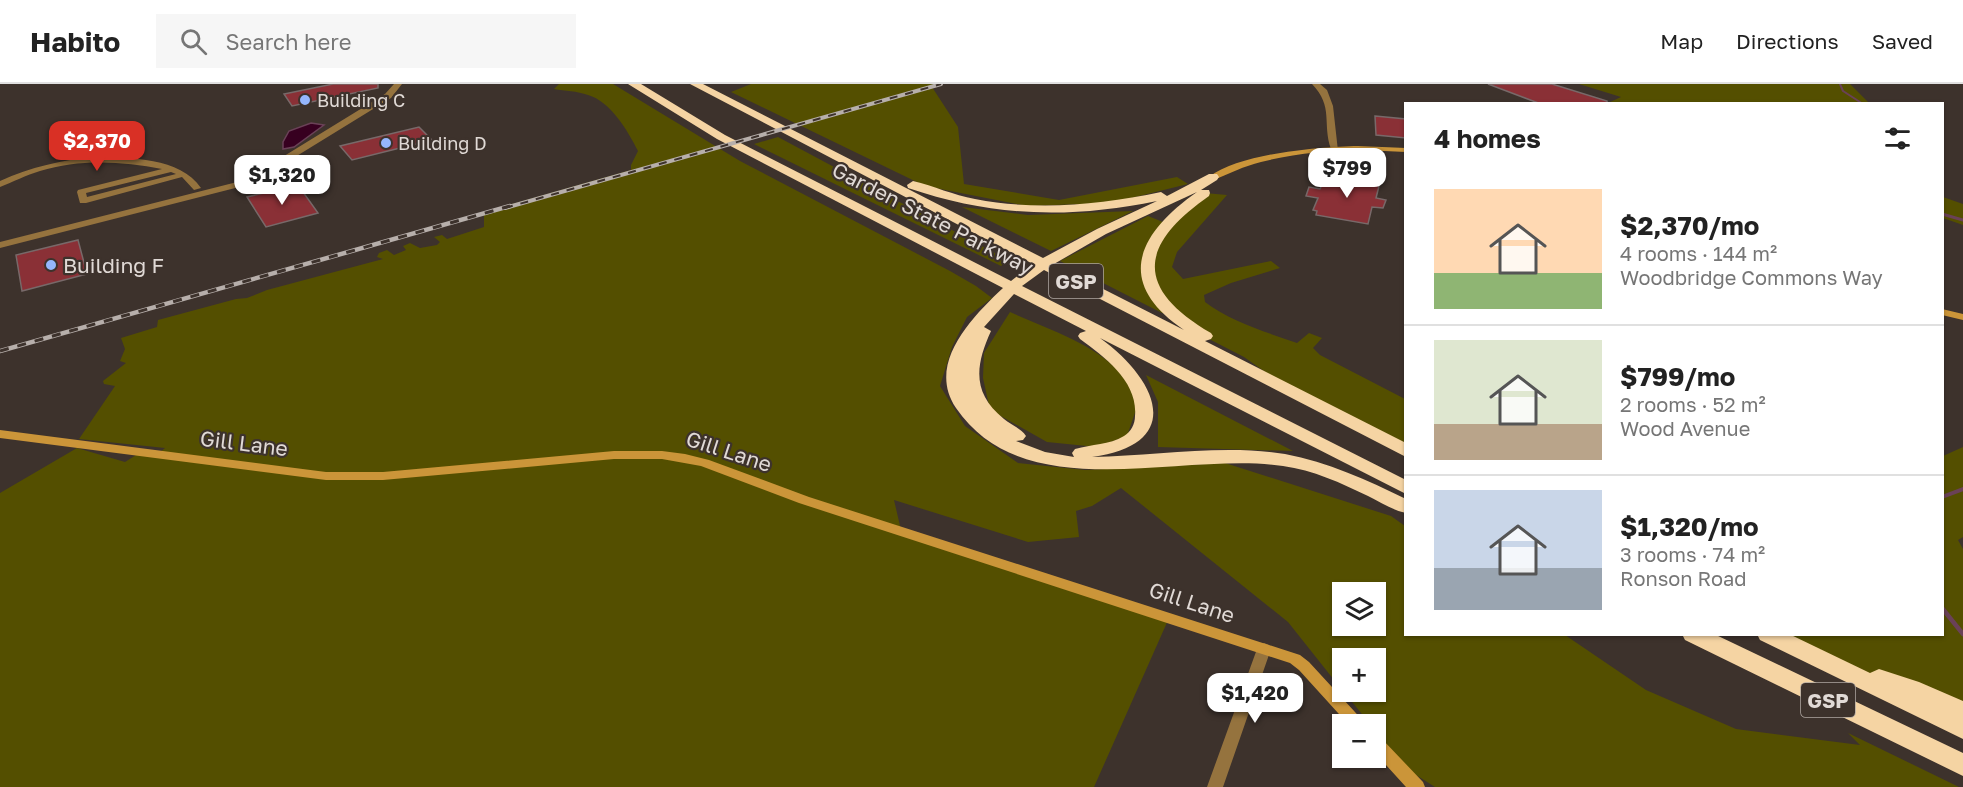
<!DOCTYPE html>
<html lang="en">
<head>
<meta charset="utf-8">
<style>
  body { margin:0; font-family:"Golos Text",sans-serif; background:#f6f6f6; color:#222; height:100vh; display:flex; flex-direction:column; font-size:22px; white-space:nowrap }
  * { box-sizing:border-box; margin:0 }
  p { font-size:20px; color:#767676 }
  .icon { flex:none; width:33px; height:33px; fill:none; stroke:currentColor; stroke-width:2; stroke-linecap:round; stroke-linejoin:round }
  .map { position:relative; flex:1; overflow:hidden }
  .drawer { position:absolute; left:1404px; top:18px; width:540px; height:534px; display:flex; flex-direction:column; background:#fff; border-radius:0px; box-shadow:0 2px 4px #0004 }
  .drawer>* { flex:none }
  .fabs { position:absolute; left:1332px; top:498px; display:grid; gap:12px }
  .fabs a { display:grid; place-items:center; width:54px; height:54px; border-radius:0px; background:#fff; box-shadow:0 2px 4px #0004; font-size:30px }
  .price { position:absolute; translate:-50% -51px; padding:0 14px; border-radius:12px; background:#fff; color:#222; font-size:20px; line-height:39px; filter:drop-shadow(0 2px 3px #0008) }
  .price::after { content:''; position:absolute; left:50%; top:36px; width:18px; height:14px; margin-left:-9px; background:inherit; clip-path:polygon(0 0,100% 0,50% 100%) }
  .price.current { background:#d93025; color:#fff }
  ul { padding:0; list-style:none }
  li { display:flex; align-items:center; gap:18px; height:150px; padding:0 30px }
  li+li { border-top:2px solid #e0e0e0 }
  li span { display:grid; place-items:center; flex:none; width:168px; height:120px; border-radius:0px; color:#555 }
  li>.icon { margin-inline-start:auto }
  span .icon { width:72px; height:72px; fill:#fffc; stroke-width:1 }
  li b { font-size:26px }
  h2 { display:flex; justify-content:space-between; align-items:center; height:72px; padding:0 30px; font-size:26px }
  header { display:flex; align-items:center; gap:36px; box-sizing:border-box; height:84px; padding:0 30px; background:#fff; border-bottom:2px solid #e0e0e0 }
  header strong { font-size:28px }
  nav { display:flex; gap:33px; margin-inline-start:auto; font-size:21px }
  .search { width:420px; height:54px; background:#f6f6f6; display:flex; align-items:center; gap:15px; box-sizing:border-box; padding:0 21px; border-radius:0px; color:#767676; font-size:22px }
  .map>svg:first-child { display:block }
  .green { fill:#544f00; fill-rule:evenodd }
  .water { fill:#370020; stroke:#6a4157; stroke-width:1.5 }
  .lines { fill:none; stroke-linecap:round; stroke-linejoin:round }
  .stream-far3 { stroke:#6a4157; stroke-width:2 }
  .stream-far2 { stroke:#6a4157; stroke-width:3 }
  .stream-far1 { stroke:#6a4157; stroke-width:4 }
  .stream { stroke:#6a4157; stroke-width:4.5 }
  .building { fill:#8a3036; stroke:#786969; stroke-width:1.5 }
  .street { fill:#95733e; fill-rule:evenodd }
  .secondary { fill:#cb9539; fill-rule:evenodd }
  .highway { fill:#f5d4a3; fill-rule:evenodd }
  .rail-far1-casing { stroke:#b7afab; stroke-width:4 }
  .rail-casing { stroke:#b7afab; stroke-width:4.5 }
  .rail-far1 { stroke:#3d322c; stroke-width:2; stroke-dasharray:8; stroke-linecap:butt }
  .rail { stroke:#3d322c; stroke-width:3; stroke-dasharray:9; stroke-linecap:butt }
  .poi-dot { fill:#95b6fd; stroke:#3d322c; stroke-width:2 }
  .labels { text-anchor:middle; dominant-baseline:central; stroke-width:4.5; stroke-linejoin:round; paint-order:stroke }
  .far-poi-label { font-size:18px; fill:#e1dad6; stroke:#3d322c; text-anchor:start }
  .shield { fill:#3d322c; stroke:#b0a8a3; stroke-width:1.5 }
  .shield-label { font-size:20px; font-weight:bold; fill:#e1dad6 }
  .street-label { font-size:21px; fill:#e1dad6; stroke:#3d322c }
  .poi-label { font-size:21px; fill:#e1dad6; stroke:#3d322c; text-anchor:start }
</style>
</head>
<body>
<header>
<strong>Habito</strong>
<div class="search"><svg class="icon" aria-label="search" viewBox="0 0 24 24"><circle cx="10" cy="10" r="6"/><path d="M15 15l6 6"/></svg>Search here</div>
<nav><a>Map</a><a>Directions</a><a>Saved</a></nav>
</header>
<div class="map">
<svg width="1963" height="703" viewBox="0 0 1963 703">
  <rect width="100%" height="100%" fill="#3d322c"/>
  <!-- green -->
  <path class="green" d="M559,0h54l127,77 210,110 26,15 16,12 -25,19 -15,30 -12,39 25,40 53,37 67,7 140,-7 166,53 14,10 1,108 159,1 81,55 90,39 124,16 -12,-12 111,54h-524l-30,-19 -29,-36v-8h-6l-26,-32h32v-34h-34v32l-54,-68 -167,-134 -29,18 -16,5 3,26 -51,5 -134,-42 7,30 268,88 -75,169h-1094v-294l77,-45 48,14 16,-10 18,1 6,-5 -86,-9 36,-53 -11,-2 -1,-3 23,-18 -6,-2 5,-12 -4,-11 36,-11 1,-7 78,-21 11,-1 20,-8 116,-31 -6,-2 2,-4 8,-3 7,5 12,-5 -3,-4 7,-3 10,5 17,-3 3,-3 -6,-5 8,-2 5,4 37,-12v-15l147,-42v-5l7,-14c-10,-20 -28,-50 -50,-56 -11,-4 -23,-4 -34,-6zM1342,508h34v34h-34z
    M751,0h191l-10,3 26,40 6,57 95,16 118,-23 11,7 -77,19 -84,3 -102,-20 -194,-94z
    M1579,0h271l19,19h-261l13,-6z
    M778,53l230,123 -7,6 -247,-122z
    M1205,109l22,2 -50,57 -5,15 11,12 88,-18 9,7 -49,15 -27,12 1,7c26,20 61,30 92,41l12,-10 13,5 -9,10 7,7 85,44v52l-103,-53 -58,-41 -35,-18 -38,-27 -9,1 -102,-52 88,-45 20,8z
    M1943,113l20,7v21l-20,-7z
    M962,123l66,8 105,-4 -82,40z
    M1010,228c39,18 82,30 112,62 7,7 12,19 17,27l-12,35 -30,11 -50,-5 -57,-32 -7,-32 1,-25z
    M1146,291l147,76 -135,-4v-45z
    M1963,363v90l-5,3 5,9v163l-195,-77 174,-1 1,-178z"/>
  <!-- water -->
  <path class="water" d="M311,39l13,2 -30,22 -11,2v-7l6,-11z"/>
  <g class="lines">
    <!-- stream-far3 -->
    <path class="stream-far3" d="M1840,0l3,7 20,13"/>
    <!-- stream-far2 -->
    <path class="stream-far2" d="M1942,130l21,6"/>
    <!-- stream-far1 -->
    <path class="stream-far1" d="M1942,413l21,-8"/>
    <!-- stream -->
    <path class="stream" d="M1942,524l21,26"/>
  </g>
  <!-- building -->
  <path class="building" d="M333,0h45v4l-86,18 -8,-12z
    M1488,0h64l55,17v3h-66z
    M1375,32l31,3v19l-30,-3z
    M419,43l13,13 -80,20 -12,-14z
    M1331,91l49,7 -4,16 10,2 -3,8 -11,-1 -4,17 -52,-9 1,-4 -4,-1 5,-12 -12,-2 3,-9 11,2 3,-6h5z
    M298,101l20,28 -52,14 -19,-30z
    M78,156l9,34 -65,17 -6,-36z"/>
  <g class="lines">
    <!-- street -->
    <path class="street" d="M394,0h8l-11,14 -140,86 -251,64v-6l245,-62 140,-86z
      M1312,0h8l7,6 6,16 5,45 -7,-2c-9,-26 3,-42 -19,-65z
      M95,73c35,1 85,0 106,31l-7,2 -12,-13 -96,26h-6l-3,-11 1,-2 84,-21c-41,-8 -83,-10 -122,2 -14,4 -27,11 -40,16v-6c31,-14 61,-21 95,-24zM171,88l5,2 -89,23 -1,-4z
      M1264,559l5,2 2,4 -48,138h-16l50,-138 2,-4z"/>
    <!-- secondary -->
    <path class="secondary" d="M1358,62l48,2v4c-49,-3 -98,-2 -145,10 -17,4 -32,12 -48,18l-4,-3c31,-24 110,-30 149,-31z
      M1942,225l21,5v6l-21,-5z
      M0,346l326,42h57l231,-21h48l23,3 24,6 100,37 491,158 9,7 57,62h-18l-49,-54 -9,-7 -491,-160 -98,-37 -39,-7h-48l-231,21h-57l-326,-42z
      M1376,653l6,2 41,43 2,5h-19l-30,-33z"/>
    <!-- highway -->
    <path class="highway" d="M628,0h13l84,51 286,146 22,-17 -343,-180h13l340,174 54,-29 60,-28c-88,18 -163,16 -249,-13l-1,-3 6,-4c21,5 40,14 62,18 62,12 124,6 186,-7l6,4 42,-22h8l2,3 -2,3 -16,10h8l1,3 -1,3c-70,49 -75,92 2,137l2,3 -2,3 -6,2 201,102v14l-362,-187 -22,16 384,194v14l-306,-156c57,41 87,106 -8,119 63,-1 130,-13 193,-3 43,8 82,26 121,45v14c-14,-3 -26,-11 -38,-17 -27,-13 -55,-26 -85,-30 -102,-15 -258,43 -327,-58 -30,-44 16,-91 47,-120l-286,-149zM1197,108c-60,42 -83,91 -13,138l-130,-66 52,-30zM1014,210l72,37 -6,2 -2,3 2,3c26,19 58,43 55,77 0,8 -4,16 -11,20 -15,9 -32,8 -49,13l-3,4 2,4 -29,-5 -29,-11 7,-1 3,-4c-5,-8 -15,-11 -22,-17 -32,-26 -29,-53 -13,-88l-7,-4z
      M1682,550h32l249,119v23l-278,-136z
      M1757,550h32l81,39 9,-4 40,13 44,19v38l-203,-99z"/>
    <defs>
      <path id="rail-far1" d="M505,124l436,-124"/>
      <path id="rail" d="M0,267l510,-145"/>
    </defs>
    <!-- rail-far1 casing -->
    <use href="#rail-far1" class="rail-far1-casing"/>
    <!-- rail casing -->
    <use href="#rail" class="rail-casing"/>
    <!-- rail-far1 -->
    <use href="#rail-far1" class="rail-far1"/>
    <!-- rail -->
    <use href="#rail" class="rail"/>
  </g>
  <!-- markers -->
  <g class="poi-dot">
    <circle cx="305" cy="16" r="6"/>
    <circle cx="386" cy="59" r="6"/>
    <circle cx="51" cy="181" r="6"/>
  </g>
  <g class="labels">
    <!-- far-poi labels -->
    <g class="far-poi-label">
      <text x="317" y="16">Building C</text>
      <text x="398" y="59">Building D</text>
    </g>
    <!-- shield labels -->
    <g class="shield">
      <rect x="1049" y="180" width="54" height="34" rx="4.5"/>
      <rect x="1801" y="599" width="54" height="34" rx="4.5"/>
    </g>
    <g class="shield-label">
      <text x="1076" y="197">GSP</text>
      <text x="1828" y="616">GSP</text>
    </g>
    <!-- street labels -->
    <g class="street-label">
      <text transform="translate(933 134) rotate(27)">Garden State Parkway</text>
      <text transform="translate(244 359) rotate(7)">Gill Lane</text>
      <text transform="translate(729 367) rotate(18)">Gill Lane</text>
      <text transform="translate(1192 518) rotate(18)">Gill Lane</text>
    </g>
    <!-- poi labels -->
    <g class="poi-label">
      <text x="63" y="181">Building F</text>
    </g>
  </g>
</svg>
<div class="fabs">
<a><svg class="icon" aria-label="layers" viewBox="0 0 24 24"><path d="M12 4l9 5-9 5-9-5zM3 14l9 5 9-5"/></svg></a>
<a>+</a>
<a>−</a>
</div>
<b class="price current" style="left:97px;top:88px">$2,370</b>
<b class="price" style="left:1347px;top:115px">$799</b>
<b class="price" style="left:282px;top:122px">$1,320</b>
<b class="price" style="left:1255px;top:640px">$1,420</b>
<section class="drawer">
<h2>4 homes<svg class="icon" aria-label="filters" viewBox="0 0 24 24"><path d="M4 7h16M4 17h16"/><circle cx="9" cy="7" r="2"/><circle cx="15" cy="17" r="2"/></svg></h2>
<ul>
<li><span style="background:linear-gradient(#ffd9b3 70%,#8fb573 0)"><svg class="icon" aria-label="home" viewBox="0 0 24 24"><path d="M3 11l9-7 9 7M6 9v11h12V9"/></svg></span><div><b>$2,370/mo</b><p>4 rooms · 144 m²</p><p>Woodbridge Commons Way</p></div></li>
<li><span style="background:linear-gradient(#dfe7d0 70%,#b9a48a 0)"><svg class="icon" aria-label="home" viewBox="0 0 24 24"><path d="M3 11l9-7 9 7M6 9v11h12V9"/></svg></span><div><b>$799/mo</b><p>2 rooms · 52 m²</p><p>Wood Avenue</p></div></li>
<li><span style="background:linear-gradient(#c9d6e8 65%,#9aa5b1 0)"><svg class="icon" aria-label="home" viewBox="0 0 24 24"><path d="M3 11l9-7 9 7M6 9v11h12V9"/></svg></span><div><b>$1,320/mo</b><p>3 rooms · 74 m²</p><p>Ronson Road</p></div></li>
</ul>
</section>
</div>
</body>
</html>
